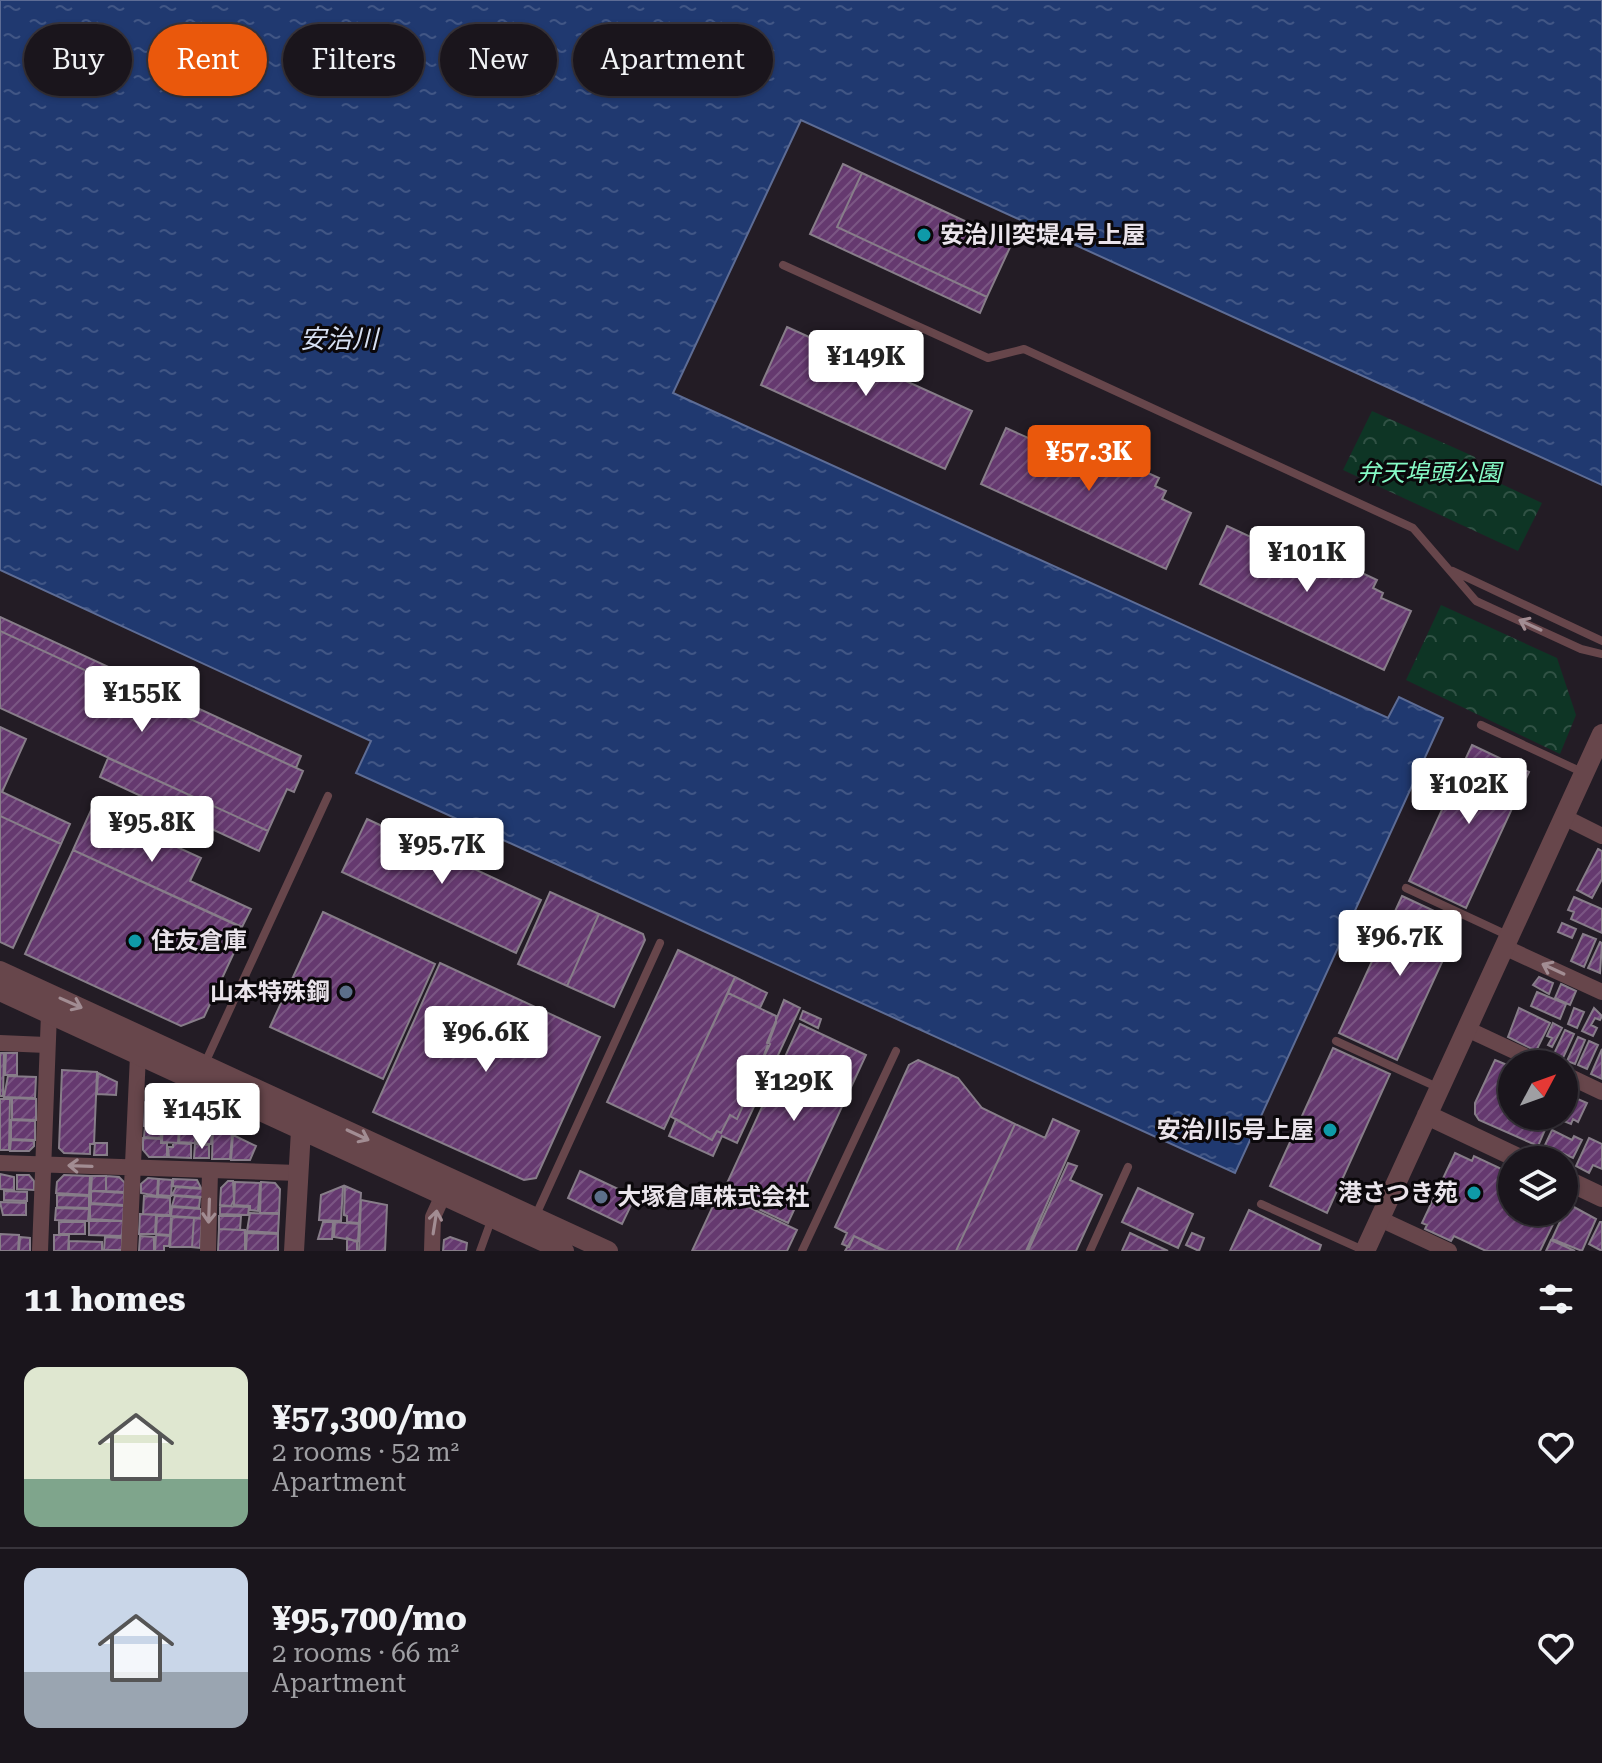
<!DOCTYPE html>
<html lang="en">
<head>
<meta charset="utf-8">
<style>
  body { margin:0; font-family:"Roboto Serif","Noto Sans JP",serif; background:#272229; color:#f1f3f6; height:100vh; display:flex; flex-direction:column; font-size:30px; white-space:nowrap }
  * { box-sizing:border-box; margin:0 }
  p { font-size:26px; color:#9f9fa3 }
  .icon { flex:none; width:44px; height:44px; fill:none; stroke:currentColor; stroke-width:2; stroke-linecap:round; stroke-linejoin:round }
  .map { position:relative; height:1251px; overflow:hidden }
  .sheet { display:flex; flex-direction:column; background:#1a151c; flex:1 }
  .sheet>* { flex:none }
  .guide { position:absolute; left:24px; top:24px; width:800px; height:72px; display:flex; gap:16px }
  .needle { width:52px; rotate:49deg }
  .controls { position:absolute; left:1498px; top:1050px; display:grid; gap:16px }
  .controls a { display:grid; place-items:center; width:80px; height:80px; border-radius:50%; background:#1a151c; box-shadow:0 2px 6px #0004,0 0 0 2px #38343b; font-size:40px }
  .price { position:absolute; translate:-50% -68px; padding:0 18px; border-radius:8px; background:#fff; color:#222; font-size:26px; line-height:52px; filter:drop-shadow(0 2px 4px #0008) }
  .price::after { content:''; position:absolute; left:50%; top:48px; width:24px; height:18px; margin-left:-12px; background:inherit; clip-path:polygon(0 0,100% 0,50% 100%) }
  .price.active { background:#ea580c; color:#fff }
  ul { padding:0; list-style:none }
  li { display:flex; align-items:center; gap:24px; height:200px; padding:0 24px }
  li+li { border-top:2px solid #38343b }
  li span { display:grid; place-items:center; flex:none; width:224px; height:160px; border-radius:16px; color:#555 }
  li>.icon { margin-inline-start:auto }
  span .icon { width:96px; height:96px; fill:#fffc; stroke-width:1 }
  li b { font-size:34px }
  h2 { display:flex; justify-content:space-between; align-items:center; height:96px; padding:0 24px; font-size:34px }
  .chip { padding:0 28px; border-radius:36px; background:#1a151c; box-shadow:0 2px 6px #0004,0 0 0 2px #38343b; font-size:28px; line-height:72px }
  .chip.active { background:#ea580c; color:#fff }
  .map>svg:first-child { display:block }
  .park { fill:url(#park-crowns) }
  .water { fill:url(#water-ripples); stroke:#5d6c95; stroke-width:2 }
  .building { fill:url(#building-hatch); stroke:#877d89; stroke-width:2 }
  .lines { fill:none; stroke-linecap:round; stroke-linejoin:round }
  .service { stroke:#67464b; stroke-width:8 }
  .minor { stroke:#67464b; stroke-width:16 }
  .tertiary { stroke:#67464b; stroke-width:20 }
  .oneway { stroke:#a28d93 }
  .culture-dot { fill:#0f9aa8; stroke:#0b080b; stroke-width:3 }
  .service-dot { fill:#5c6f8a; stroke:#0b080b; stroke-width:3 }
  .labels { text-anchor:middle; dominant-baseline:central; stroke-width:6; stroke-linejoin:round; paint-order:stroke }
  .poi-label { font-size:24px; font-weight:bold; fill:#eae4eb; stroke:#0b080b; text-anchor:start }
  .park-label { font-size:24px; font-style:italic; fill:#86fbc6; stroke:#0b080b }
  .water-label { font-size:26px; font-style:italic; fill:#d7e0f2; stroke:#0b080b }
</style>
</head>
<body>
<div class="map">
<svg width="1602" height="1251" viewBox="0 0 1602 1251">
  <defs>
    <pattern id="park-crowns" width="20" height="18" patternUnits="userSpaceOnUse" patternTransform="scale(2)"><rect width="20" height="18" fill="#0e3525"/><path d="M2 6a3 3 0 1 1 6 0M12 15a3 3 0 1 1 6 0" fill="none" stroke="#315245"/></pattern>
    <pattern id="water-ripples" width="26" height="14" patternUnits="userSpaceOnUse" patternTransform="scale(2)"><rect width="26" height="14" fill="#203970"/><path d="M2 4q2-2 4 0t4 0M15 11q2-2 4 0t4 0" fill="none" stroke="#415685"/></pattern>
    <pattern id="building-hatch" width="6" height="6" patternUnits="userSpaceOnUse" patternTransform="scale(2)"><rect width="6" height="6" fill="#65396f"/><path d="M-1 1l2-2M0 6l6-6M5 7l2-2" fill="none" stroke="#7b5684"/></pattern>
  </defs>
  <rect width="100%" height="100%" fill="#231c25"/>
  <!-- park -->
  <path class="park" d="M1372,411l103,46 7,18 60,28 -24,48 -175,-81z
    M1441,605l116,53 19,57 -16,39 -154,-74z"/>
  <!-- water -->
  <path class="water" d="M0,0h1602v485l-801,-365 -128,273 715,325 11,-21 44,21 -208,455 -879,-400 15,-32 -371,-171z"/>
  <!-- building -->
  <path class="building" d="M843,164l19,9 -25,54 150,70 -7,16 -170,-79z
    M862,173l150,70 -25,54 -150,-70z
    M787,327l185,84 -27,58 -184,-84z
    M1006,428l29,13 3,-8 10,5 4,-9 107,49 -4,8 11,5 -4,8 29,14 -25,56 -185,-85z
    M1227,526l28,13 2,-5 12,6 4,-9 104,49 -4,8 10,5 -2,5 30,13 -27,59 -184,-86z
    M0,617l301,139 -5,12 -296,-137z
    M0,631l303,140 -9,21 -7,-3 -19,42 -268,-123z
    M0,727l26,12 -24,53 68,32 -9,20 -61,-28z
    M1472,745l57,27 -63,136 -57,-27z
    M108,758l160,73 -9,20 -159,-74z
    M92,808l109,50 -11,23 61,28 -9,18 -169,-77z
    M0,816l61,28 -48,104 -13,-6z
    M367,819l174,81 -25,53 -174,-81z
    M1598,849l4,2v28l-10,19 -15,-8z
    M73,850l172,79 -41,88 -23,9 -156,-72z
    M550,892l49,22 -32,72 -49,-22z
    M1402,896l58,27 -63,137 -58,-27z
    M1574,897l28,12v24l-31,-14 3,-7 -6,-2z
    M323,912l112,52 -52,115 -113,-52z
    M599,914l44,20 2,6 -31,67 -47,-21z
    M1562,923l14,6 -4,9 -14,-6z
    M1583,934l13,5 -12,28 -13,-6z
    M1600,942l2,1 -2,30 -12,-5z
    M678,950l57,27 -71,152 -57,-27z
    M440,963l160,74 -64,141 -12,2 -151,-68z
    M735,977l32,16 -7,15 -32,-15z
    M1539,977l14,6 -4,11 -16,-9z
    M1561,984l15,7 -6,14 -15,-7z
    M1537,992l29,12 -6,15 -29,-13z
    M728,993l48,23v7l-15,40 -4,-2 -16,35 5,3 -9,20 -7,-4 -9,18 -4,-2 -5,9 -42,-24z
    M784,1000l16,8 -63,135 -15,-7 -9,20 -44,-20 7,-17 36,21 5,-9 4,2 9,-18 7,4 9,-20 -5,-3 16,-35 4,2 9,-19 -3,-1z
    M1519,1008l31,15 -14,28 -28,-14z
    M1574,1008l10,4 -7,16 -9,-4z
    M1594,1008l8,8 -2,4 -5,-2 -4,7 6,3 -4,8 -11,-5z
    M803,1011l18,8 -3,9 -18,-9z
    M1553,1023l9,5 -10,19 -4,-2 4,-7 -5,-2z
    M800,1024l66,31 -78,168 -65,-31z
    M1565,1030l9,4 -12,26 -9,-4z
    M1578,1037l7,3 -10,24 -8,-3z
    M1589,1041l9,4 -11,24 -9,-4z
    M1333,1048l57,26 -63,139 -57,-27z
    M1602,1049v30l-11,-5z
    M0,1053h4l-1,43h-3z
    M6,1053h11v22h-12z
    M918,1060l40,18 24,30 33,16 -59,127h-73l-29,-15 -5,11 -7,-3 5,-11 -12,-6 74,-162z
    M1495,1060l17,7v49h39l-13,30 -59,-26 -4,-6v-11z
    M62,1070l35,2 -3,72h-4v10l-26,-1 -5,-5z
    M98,1073l19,9 -1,13 -19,-1z
    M8,1076l28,1 -1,21 -31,-1z
    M1566,1094l21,9 -9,19 -5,-3 -2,5 -15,-6 8,-2z
    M12,1098l24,1v21l-24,-1z
    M152,1098l11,4 -1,25 -18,-1 1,-24z
    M0,1099h10l-1,51h-9z
    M164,1103l16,8 -2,32 -16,-1z
    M181,1111l16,7 -2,25 -16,-1z
    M197,1118l15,7 -1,19 -15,-1z
    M1053,1119l26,12 -53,120h-70l59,-127 30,14z
    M11,1120l24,1v19l-24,-1z
    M213,1125l19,10 -2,24h-18z
    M145,1127h16v11l-17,-1z
    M1552,1130l20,10 2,-4 8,4 -9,18 -28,-13z
    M233,1135l23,11 -6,14h-19z
    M143,1138l18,1v4h6v14h-18l-6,-7z
    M1589,1138l13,6v25l-9,-4 -4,8 -13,-7z
    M11,1140l23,1v5l-5,5h-19z
    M95,1143h12v12h-13z
    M173,1143l18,1v14l-22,-1 -1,-10h5z
    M195,1144l14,1v13h-15z
    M1455,1153l17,8 2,-5 38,18v38h47l-19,39h-54l-32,-15 -3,5 -26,-12 2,-4 -5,-2z
    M1068,1163l9,3 -7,14 32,15 -26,56h-48z
    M580,1171l55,26 -13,27 -54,-26z
    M0,1174l14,3v13l-14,-1z
    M17,1175h12l5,6v9l-17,-1z
    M64,1175l26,1 -1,19 -33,-2 1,-11z
    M92,1176h14v15h-15z
    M106,1176l13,1 6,6 -1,9 -18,-1z
    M148,1178l10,1 -1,17 -16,-3v-9z
    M159,1179l13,1 -1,16 -13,-1z
    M173,1179l24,1 4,8 -28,-2z
    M228,1181h5l1,19 -3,6 -11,-1 1,-17z
    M235,1182l25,1 -2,28 -8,-1v-4l-16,-1z
    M261,1182l14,1 5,6 -1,24h-19z
    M343,1186l-2,35 -22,-1 2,-25z
    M345,1186l16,7 -2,30 -12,-1v-6l-3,-1z
    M176,1187l27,2v8l-31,-2z
    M1138,1188l55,26 -15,34 -56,-26z
    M4,1191l23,1v9l-23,-1z
    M91,1191l33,2v12l-33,-2z
    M719,1193l78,37 -10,21h-95z
    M57,1195l32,1v12l-32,-1z
    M144,1196l26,2v17l-27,-1z
    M175,1196l25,2 -1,10 -27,-2z
    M361,1200l26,5 -2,46h-26z
    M1570,1200l4,2 -2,4 24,13 -14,32 -30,-12z
    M0,1202l26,1v12h-23z
    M90,1204l34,2 -1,15 -33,-2z
    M220,1206l29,1 -1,8 -28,-1z
    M172,1207l29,2v9l-30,-2z
    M56,1208l33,1 -1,12 -33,-1z
    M1249,1210l72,35 -2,6h-89z
    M250,1213l29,1 -1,19 -31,-2z
    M140,1214l16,1 -1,19h-16z
    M157,1216h14l-1,19 -14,-1z
    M219,1216h22l-1,14 -21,-1z
    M172,1217l22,1 -2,29h-22z
    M194,1218l8,1 -2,29 -8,-1z
    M89,1221h34l-1,15 -33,-1z
    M59,1222h26v12h-26z
    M323,1222h10l-1,17h-14z
    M335,1222l24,2 -1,17 -24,-4z
    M1600,1222h2v29l-13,-7z
    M219,1229l26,1v21h-27z
    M247,1233l31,1v17h-32z
    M1130,1233l38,18h-46z
    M1192,1233l12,5 -5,13 -13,-6z
    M0,1234l19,1 -1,16h-18z
    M54,1235h15l-1,16h-14z
    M156,1235l14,1 -1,10h-5v5h-9z
    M140,1236l14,1v14h-15z
    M854,1236l30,14 -1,1h-38z
    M20,1237l10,1v13h-11z
    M105,1237l17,1v12h-18z
    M450,1237l17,6 -1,8h-23l1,-11z
    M347,1238l10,4v9h-10z
    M1551,1240l24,11h-29z
    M69,1241l33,1v9h-33z"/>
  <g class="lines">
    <!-- service -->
    <path class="service" d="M783,265l205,93 36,-9 389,179 63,73 105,48 21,5
      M1453,571l149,70
      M1481,725l103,48
      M1406,888l101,47
      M1336,1041l101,46
      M205,1063l123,-267
      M1261,1204l102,46
      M535,1217l125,-274
      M480,1251l12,-33
      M802,1251l94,-200
      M1090,1251l38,-84"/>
    <!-- minor -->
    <path class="minor" d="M1564,817l38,19
      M1504,947l98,45
      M1467,1029l75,35
      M0,1043l46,2
      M1564,1074l38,18
      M0,1163l298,10
      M1380,1219l69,32
      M40,1251l9,-238
      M129,1251l9,-196
      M208,1251l2,-80
      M432,1251l1,-34 10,-22"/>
    <!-- tertiary -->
    <path class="tertiary" d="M0,971l608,280
      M0,991l564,260
      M1427,1115l95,45
      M1564,1179l38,18
      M294,1251l7,-121 5,-10
      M1365,1251l237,-517"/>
  </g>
  <!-- one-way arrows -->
  <defs><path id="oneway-shaft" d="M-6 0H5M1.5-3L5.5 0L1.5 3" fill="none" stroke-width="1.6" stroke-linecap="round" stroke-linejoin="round" transform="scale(2)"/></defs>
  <g class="oneway">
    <use href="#oneway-shaft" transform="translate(1530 625) rotate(-155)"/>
    <use href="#oneway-shaft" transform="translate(1553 969) rotate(-155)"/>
    <use href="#oneway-shaft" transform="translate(71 1003) rotate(24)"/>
    <use href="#oneway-shaft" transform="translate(358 1135) rotate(25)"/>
    <use href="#oneway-shaft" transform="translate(80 1166) rotate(-178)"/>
    <use href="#oneway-shaft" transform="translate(209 1211) rotate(92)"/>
    <use href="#oneway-shaft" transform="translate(435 1222) rotate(-81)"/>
  </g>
  <!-- markers -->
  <g class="culture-dot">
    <circle cx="924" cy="235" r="8"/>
    <circle cx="135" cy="941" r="8"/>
    <circle cx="1330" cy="1130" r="8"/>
    <circle cx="1474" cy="1193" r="8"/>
  </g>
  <g class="service-dot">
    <circle cx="346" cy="992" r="8"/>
    <circle cx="601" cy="1197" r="8"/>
  </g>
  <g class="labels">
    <!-- poi labels -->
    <g class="poi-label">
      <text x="940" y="235">安治川突堤4号上屋</text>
      <text x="151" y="941">住友倉庫</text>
      <text x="330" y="992" text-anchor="end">山本特殊鋼</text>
      <text x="1314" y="1130" text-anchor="end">安治川5号上屋</text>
      <text x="1458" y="1193" text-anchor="end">港さつき苑</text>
      <text x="617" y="1197">大塚倉庫株式会社</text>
    </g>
    <!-- park labels -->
    <g class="park-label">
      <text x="1429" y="473">弁天埠頭公園</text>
    </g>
    <!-- water labels -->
    <g class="water-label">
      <text x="339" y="339">安治川</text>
    </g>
  </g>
</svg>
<div class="controls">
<a><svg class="needle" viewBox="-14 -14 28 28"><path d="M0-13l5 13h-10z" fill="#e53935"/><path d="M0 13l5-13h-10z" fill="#9f9fa3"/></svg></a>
<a><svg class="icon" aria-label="layers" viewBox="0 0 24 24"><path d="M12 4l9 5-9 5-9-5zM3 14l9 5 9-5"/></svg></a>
</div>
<b class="price" style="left:866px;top:398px">¥149K</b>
<b class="price active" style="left:1089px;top:493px">¥57.3K</b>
<b class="price" style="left:1307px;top:594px">¥101K</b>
<b class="price" style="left:142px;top:734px">¥155K</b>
<b class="price" style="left:1469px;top:826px">¥102K</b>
<b class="price" style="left:152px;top:864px">¥95.8K</b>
<b class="price" style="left:442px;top:886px">¥95.7K</b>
<b class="price" style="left:1400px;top:978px">¥96.7K</b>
<b class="price" style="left:486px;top:1074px">¥96.6K</b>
<b class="price" style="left:794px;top:1123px">¥129K</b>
<b class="price" style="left:202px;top:1151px">¥145K</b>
<div class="guide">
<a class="chip">Buy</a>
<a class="chip active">Rent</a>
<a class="chip">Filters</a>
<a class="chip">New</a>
<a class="chip">Apartment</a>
</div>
</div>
<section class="sheet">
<h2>11 homes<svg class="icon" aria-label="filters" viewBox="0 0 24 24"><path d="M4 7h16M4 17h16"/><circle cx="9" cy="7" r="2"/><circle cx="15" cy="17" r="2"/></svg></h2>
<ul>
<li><span style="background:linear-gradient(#dfe7d0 70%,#7fa58c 0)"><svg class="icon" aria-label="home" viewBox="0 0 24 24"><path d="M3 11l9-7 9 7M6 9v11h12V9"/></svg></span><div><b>¥57,300/mo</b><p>2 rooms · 52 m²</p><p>Apartment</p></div><svg class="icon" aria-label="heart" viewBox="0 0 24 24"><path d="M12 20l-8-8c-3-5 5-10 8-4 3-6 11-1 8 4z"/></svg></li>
<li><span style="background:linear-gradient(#c9d6e8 65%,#9aa5b1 0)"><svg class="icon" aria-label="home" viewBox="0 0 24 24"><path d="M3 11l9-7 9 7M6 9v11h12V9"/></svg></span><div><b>¥95,700/mo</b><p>2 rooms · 66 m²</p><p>Apartment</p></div><svg class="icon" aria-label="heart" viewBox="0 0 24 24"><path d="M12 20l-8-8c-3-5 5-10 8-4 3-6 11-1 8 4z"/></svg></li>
</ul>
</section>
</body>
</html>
